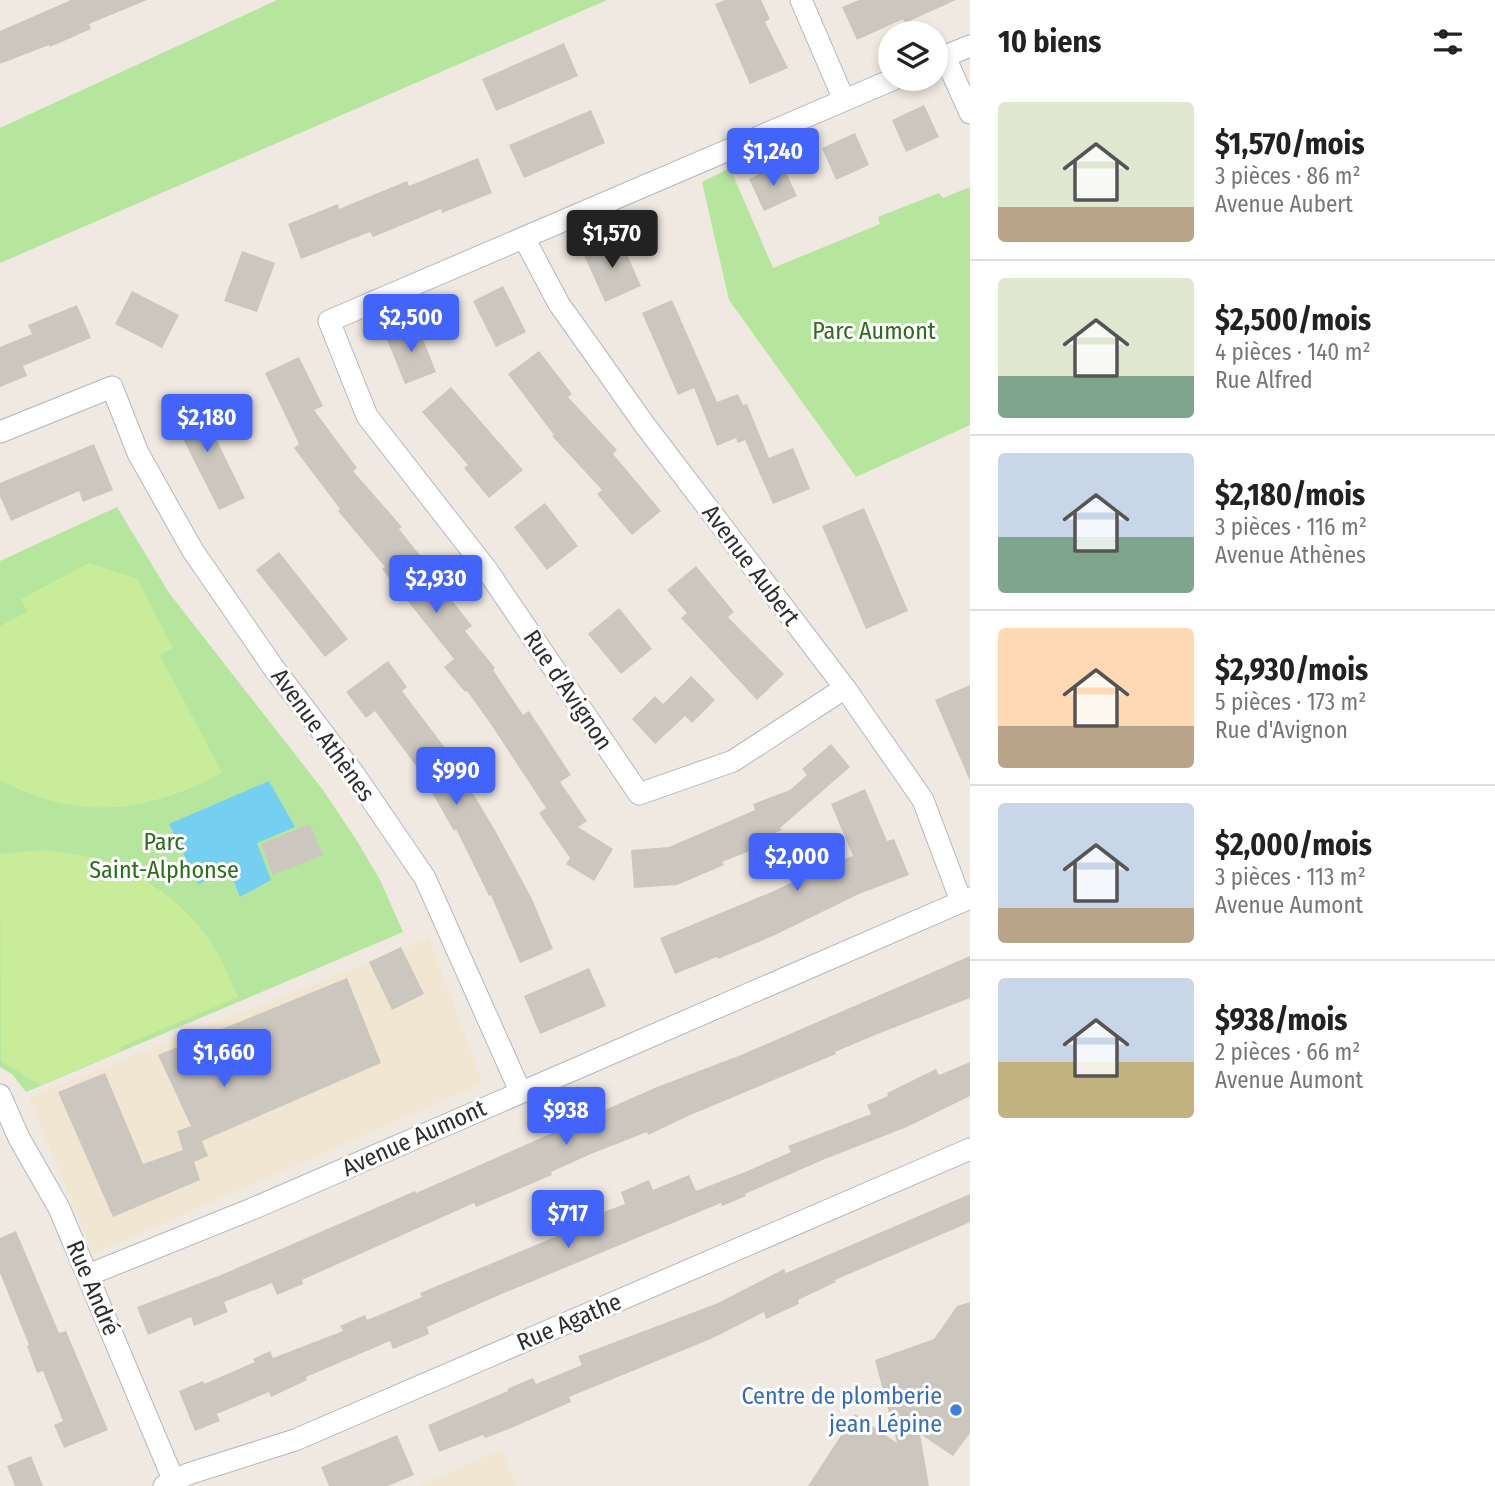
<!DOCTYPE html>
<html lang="fr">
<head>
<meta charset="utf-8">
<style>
  body { margin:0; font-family:"Fira Sans Condensed",sans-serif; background:#f6f6f6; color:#222; height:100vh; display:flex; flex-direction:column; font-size:26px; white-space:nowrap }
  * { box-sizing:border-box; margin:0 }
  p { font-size:23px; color:#767676 }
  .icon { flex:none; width:38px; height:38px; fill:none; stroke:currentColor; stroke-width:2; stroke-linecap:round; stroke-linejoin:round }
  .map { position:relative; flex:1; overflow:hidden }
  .details { display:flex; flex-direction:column; background:#fff; width:525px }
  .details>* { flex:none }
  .tools { position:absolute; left:878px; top:21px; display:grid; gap:14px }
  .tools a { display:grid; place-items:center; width:70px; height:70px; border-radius:50%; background:#fff; box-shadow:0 4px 10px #0003; font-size:35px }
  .price { position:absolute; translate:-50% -60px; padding:0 16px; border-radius:7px; background:#4264fb; color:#fff; font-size:23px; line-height:46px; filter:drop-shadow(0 2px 4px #0008) }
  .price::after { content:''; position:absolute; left:50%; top:42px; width:21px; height:16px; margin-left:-10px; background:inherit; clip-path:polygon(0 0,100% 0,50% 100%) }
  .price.selected { background:#222; color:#fff }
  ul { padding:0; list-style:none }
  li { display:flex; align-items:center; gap:21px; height:175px; padding:0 28px }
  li+li { border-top:2px solid #e0e0e0 }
  li span { display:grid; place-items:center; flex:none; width:196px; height:140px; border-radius:7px; color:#555 }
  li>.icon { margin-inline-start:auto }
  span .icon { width:84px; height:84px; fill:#fffc; stroke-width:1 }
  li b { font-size:30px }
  h2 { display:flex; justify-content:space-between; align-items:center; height:84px; padding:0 28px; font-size:30px }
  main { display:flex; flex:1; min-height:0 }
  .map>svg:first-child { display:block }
  .education { fill:#f0e6d1 }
  .green { fill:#b6e59e }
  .pitch { fill:#c9ec9a }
  .water { fill:#75cff0 }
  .building { fill:#cbc7bf }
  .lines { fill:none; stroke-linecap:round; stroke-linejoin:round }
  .street-casing { stroke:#b4b7c1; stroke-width:23 }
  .street { stroke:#fff; stroke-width:21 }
  .shop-dot { fill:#3f7fe0; stroke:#fff; stroke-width:2.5 }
  .labels { text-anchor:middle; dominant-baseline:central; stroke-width:6; stroke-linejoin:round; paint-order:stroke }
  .park-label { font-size:24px; fill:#2c6e1b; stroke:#fff }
  .street-label { font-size:24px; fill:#2e2e2e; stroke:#fff }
  .shop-label { font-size:24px; fill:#366cbe; stroke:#fff; text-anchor:end }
</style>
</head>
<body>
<main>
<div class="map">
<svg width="970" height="1486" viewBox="0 0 970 1486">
  <rect width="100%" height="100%" fill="#efe9e1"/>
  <!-- education -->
  <path class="education" d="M429,938l54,145 -390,171 -64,-157z
    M501,1449l16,37h-98z"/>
  <!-- green -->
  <path class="green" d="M277,0h330l-607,263v-135z
    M730,168l43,100 107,-44 -2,-7 61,-24 4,5 27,-11v238l-114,52 -127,-177 -27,-118z
    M117,507l52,86 154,197 36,54 21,36 23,52 -377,160 -14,-18 -12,-7v-506z"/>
  <!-- pitch -->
  <path class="pitch" d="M89,563l49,16 35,69 -13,7 62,118c-76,40 -144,49 -222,7v-154l27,-14 -6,-13z
    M44,850c18,2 36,4 53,9 46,12 93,49 118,89 9,16 16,33 23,49l-118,50 1,4 -80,34c-16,-8 -25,-16 -40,-24l-1,-207z"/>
  <!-- water -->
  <path class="water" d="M269,781l26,46 -38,16 14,37 -31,17 -10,-25 -32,12 -29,-60z"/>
  <!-- building -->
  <path class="building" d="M71,0h76l-58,24 2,5 -41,18 -1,-2 -49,19v-33z
    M725,0h36l9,19 -5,3 23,46 -38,16 -35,-80z
    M859,0h97l-51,23 -2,-4 -46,21 -15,-33z
    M564,43l14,33 -82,35 -14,-32z
    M924,105l15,32 -33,15 -14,-32z
    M591,110l14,33 -81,35 -15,-33z
    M855,133l14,32 -33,15 -14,-32z
    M478,158l14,35 -50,20 -1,-4 -68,28 -3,-5 -69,27 -13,-35 50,-20 1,5 68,-28 2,5z
    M782,164l15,32 -33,15 -15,-32z
    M620,239l21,47 -36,16 -21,-47z
    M242,251l33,12 -18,49 -33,-11z
    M503,286l23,46 -30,15 -23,-46z
    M132,291l47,24 -17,33 -47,-24z
    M672,300l45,102 21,-8 5,11 4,-1 22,54 24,-10 17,41 -37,15 -28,-64 -7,3 -2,-5 -19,8 -23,-58 -16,7 -36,-82z
    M77,305l14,33 -68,28 4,10 -27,11v-40l32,-13 -4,-9z
    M417,324l19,48 -31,12 -19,-47z
    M539,351l33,43 -4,3 49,53 -4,4 48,57 -29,24 -35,-41 5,-4 -50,-54 2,-1 -46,-61z
    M299,357l24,49 -9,4 43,58 -4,3 49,56 -3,2 46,58 -2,2 29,37 -7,5 30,37 -2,2 30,45 6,-4 42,64 -11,7 27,39 -9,6 35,22 -19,32 -28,-17 4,-6 -31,-45 7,-5 -56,-85 -23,-32 -2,1 -21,-25 10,-8 -72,-90 3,-2 -47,-56 2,-2 -46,-61 5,-4 -34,-71z
    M451,387l72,83 -34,28 -25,-30 4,-3 -46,-53z
    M196,398l49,100 -26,12 -50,-99z
    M94,444l19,46 -30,12 -4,-11 -68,30 -11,-25v-13z
    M545,503l33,43 -31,24 -33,-43z
    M864,508l44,103 -42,18 -44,-103z
    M279,552l69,87 -23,18 -69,-87z
    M696,566l38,46 -6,5 56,57 -27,26 -76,-82 6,-5 -20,-23z
    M619,608l33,41 -31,25 -33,-40z
    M388,661l19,26 -5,4 47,62 47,79 36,67 21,50 -33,14 -29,-68 -2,1 -33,-67 -2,2 -27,-47 2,-1 -54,-72 -9,7 -20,-26z
    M691,676l24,24 -23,23 -7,-7 -30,28 -23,-25 23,-23 8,8z
    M970,685v96l-35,-81z
    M831,744l19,23 -70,61 2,2 -24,10 2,7 -38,15 2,3 -47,20 -43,3 -3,-38 38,-3 86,-37 -2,-6 37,-14 17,-15 -5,-6z
    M865,789l22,52 7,-2 15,36 -50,19 -86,42 -55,23 -1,-2 -42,17 -15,-36 114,-47 49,-24 30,-11 -22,-52z
    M310,824l13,31 -50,20 -12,-31z
    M401,947l23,47 -32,16 -23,-48z
    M970,956v42l-95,37 -40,17 1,2 -148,62 -40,19 -1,-3 -56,22 -40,18 1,3 -40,17 -36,15 -2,-4 -172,77 1,4 -26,11 -5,-12 -48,19 4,10 -34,14 -3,-9 -43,18 -11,-28 84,-32 194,-84 1,2 241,-106 84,-32z
    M589,968l17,38 -66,28 -16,-38z
    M347,978l34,85 -179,78 6,15 -14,6 6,18 -87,37 -55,-125 47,-19 38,91 40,-14 -6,-19 14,-5 -33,-71z
    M970,1062v34l-63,31 -82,32 -80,35 1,2 -24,10 -1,-3 -224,93 -70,31 2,7 -36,15 -3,-8 -84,36 1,3 -36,17 -2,-5 -52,22 3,7 -25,10 -16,-40 24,-10 1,3 51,-22 -2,-3 17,-8 3,7 70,-27 -3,-5 25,-11 2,5 55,-23 -2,-4 164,-68 -2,-5 43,-16 -4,-12 28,-12 4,10 36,-15 7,16 49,-19 46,-20 -3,-6 83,-32 -4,-9 21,-9 -1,-3 49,-24 3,6z
    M970,1194v28l-11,5 -124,53 1,2 -38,18 1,4 -33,15 -2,-7 -51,26 -144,59 2,5 -62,27 -24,9 -2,-3 -44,17 -11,-27 80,-34 -1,-2 26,-11 3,6 46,-19 -4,-9 140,-53 66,-34 2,4z
    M16,1231l43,102 7,-2 42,99 -44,18 -10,-23 9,-4 -20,-50 -6,2 -10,-27 2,-1 -29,-72v-35z
    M970,1302v131l-17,23 -33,-22 9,52h-121l47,-72 42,29 -22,-83 59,-21 23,-33z
    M397,1435l17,40 -26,11h-59l-8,-19z
    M31,1456l12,30h-28l-8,-20z"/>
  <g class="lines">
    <defs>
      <path id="street" d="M801,0l43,100
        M945,57l25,56
        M936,60l34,-14
        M524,238l35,66 37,52 48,68 201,264 78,112 38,101
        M0,432l112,-45 26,66 55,98 80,116 81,107 71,104 95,213
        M845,688l-112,73 -94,33 -152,-224 -120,-154 -38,-95 565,-242
        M0,1095l19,43 40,70 117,278
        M88,1275l164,-66 718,-311
        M164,1486l24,-12 107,-34 675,-291"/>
    </defs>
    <!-- street casing -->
    <use href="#street" class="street-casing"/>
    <!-- street -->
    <use href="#street" class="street"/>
  </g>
  <!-- markers -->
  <circle class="shop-dot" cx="956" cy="1410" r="7"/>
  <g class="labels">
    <!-- park labels -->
    <g class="park-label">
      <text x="874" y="331">Parc Aumont</text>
      <text x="164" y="842">Parc<tspan x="164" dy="28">Saint-Alphonse</tspan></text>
    </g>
    <!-- street labels -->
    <g class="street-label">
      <text transform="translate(751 565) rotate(53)">Avenue Aubert</text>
      <text transform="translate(568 690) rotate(56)">Rue d'Avignon</text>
      <text transform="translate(323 735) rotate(54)">Avenue Athènes</text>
      <text transform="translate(414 1138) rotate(-24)">Avenue Aumont</text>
      <text transform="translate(93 1288) rotate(67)">Rue André</text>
      <text transform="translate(569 1322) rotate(-23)">Rue Agathe</text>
    </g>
    <!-- shop labels -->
    <g class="shop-label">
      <text x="942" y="1396">Centre de plomberie<tspan x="942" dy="28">jean Lépine</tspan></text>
    </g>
  </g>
</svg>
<div class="tools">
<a><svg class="icon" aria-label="layers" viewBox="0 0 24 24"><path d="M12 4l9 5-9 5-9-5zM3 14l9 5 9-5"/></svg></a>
</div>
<b class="price" style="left:773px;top:188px">$1,240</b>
<b class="price selected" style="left:612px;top:270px">$1,570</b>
<b class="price" style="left:411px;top:354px">$2,500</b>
<b class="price" style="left:207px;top:454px">$2,180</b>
<b class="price" style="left:436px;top:615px">$2,930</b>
<b class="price" style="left:456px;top:807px">$990</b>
<b class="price" style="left:797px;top:893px">$2,000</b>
<b class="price" style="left:224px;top:1089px">$1,660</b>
<b class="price" style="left:566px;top:1147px">$938</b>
<b class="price" style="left:568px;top:1250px">$717</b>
</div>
<section class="details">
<h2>10 biens<svg class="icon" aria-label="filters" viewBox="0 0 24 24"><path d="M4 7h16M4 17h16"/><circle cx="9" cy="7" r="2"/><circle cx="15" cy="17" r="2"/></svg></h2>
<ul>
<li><span style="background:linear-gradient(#dfe7d0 75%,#b9a48a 0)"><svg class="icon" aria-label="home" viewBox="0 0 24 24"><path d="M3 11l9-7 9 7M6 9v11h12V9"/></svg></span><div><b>$1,570/mois</b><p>3 pièces · 86 m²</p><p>Avenue Aubert</p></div></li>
<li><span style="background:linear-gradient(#dfe7d0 70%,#7fa58c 0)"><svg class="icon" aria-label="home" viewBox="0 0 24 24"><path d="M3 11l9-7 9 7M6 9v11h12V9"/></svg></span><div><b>$2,500/mois</b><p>4 pièces · 140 m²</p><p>Rue Alfred</p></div></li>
<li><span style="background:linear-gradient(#c9d6e8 60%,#7fa58c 0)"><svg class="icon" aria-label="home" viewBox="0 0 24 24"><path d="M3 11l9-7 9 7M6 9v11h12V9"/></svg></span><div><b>$2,180/mois</b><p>3 pièces · 116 m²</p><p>Avenue Athènes</p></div></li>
<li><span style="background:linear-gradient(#ffd9b3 70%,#b9a48a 0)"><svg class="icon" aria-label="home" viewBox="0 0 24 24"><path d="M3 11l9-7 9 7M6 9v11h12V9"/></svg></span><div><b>$2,930/mois</b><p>5 pièces · 173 m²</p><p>Rue d'Avignon</p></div></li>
<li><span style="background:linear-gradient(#c9d6e8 75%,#b9a48a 0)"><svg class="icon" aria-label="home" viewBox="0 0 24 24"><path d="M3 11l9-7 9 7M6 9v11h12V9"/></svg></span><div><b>$2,000/mois</b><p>3 pièces · 113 m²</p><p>Avenue Aumont</p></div></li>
<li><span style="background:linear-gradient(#c9d6e8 60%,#c2b280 0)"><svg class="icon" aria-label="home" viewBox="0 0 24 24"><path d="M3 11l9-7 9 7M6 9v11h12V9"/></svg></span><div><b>$938/mois</b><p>2 pièces · 66 m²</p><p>Avenue Aumont</p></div></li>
</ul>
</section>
</main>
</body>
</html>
